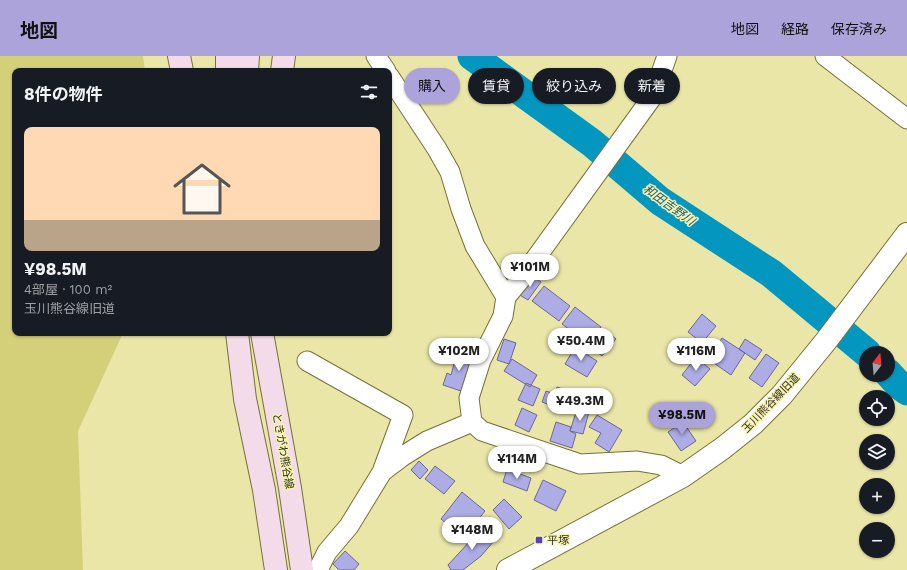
<!DOCTYPE html>
<html lang="ja">
<head>
<meta charset="utf-8">
<style>
  body { margin:0; font-family:"Work Sans","Noto Sans JP",sans-serif; background:#20242c; color:#f1f3f6; height:100vh; display:flex; flex-direction:column; font-size:15px; white-space:nowrap }
  * { box-sizing:border-box; margin:0 }
  p { font-size:13px; color:#9ea1a6 }
  .icon { flex:none; width:22px; height:22px; fill:none; stroke:currentColor; stroke-width:2; stroke-linecap:round; stroke-linejoin:round }
  .map { position:relative; flex:1; overflow:hidden }
  .side { position:absolute; left:12px; top:12px; width:380px; height:268px; display:flex; flex-direction:column; background:#171b24; border-radius:8px; box-shadow:0 1px 3px #0004 }
  .side>* { flex:none }
  .top-card { position:absolute; left:404px; top:12px; width:380px; height:36px; display:flex; gap:8px }
  .needle { width:26px; rotate:16deg }
  .fabs { position:absolute; left:859px; top:290px; display:grid; gap:8px }
  .fabs a { display:grid; place-items:center; width:36px; height:36px; border-radius:50%; background:#171b24; box-shadow:0 1px 3px #0004; font-size:20px }
  .price { position:absolute; translate:-50% -34px; padding:0 9px; border-radius:14px; background:#fff; color:#222; font-size:13px; line-height:26px; filter:drop-shadow(0 1px 2px #0008) }
  .price::after { content:''; position:absolute; left:50%; top:24px; width:12px; height:9px; margin-left:-6px; background:inherit; clip-path:polygon(0 0,100% 0,50% 100%) }
  .price.selected { background:#aca3db; color:#111 }
  ul { padding:0; list-style:none }
  li { display:grid; align-content:center; gap:8px; height:212px; padding:0 12px }
  li span { display:grid; place-items:center; height:124px; border-radius:8px; color:#555 }
  li>.icon { margin-inline-start:auto }
  span .icon { width:72px; height:72px; fill:#fffc; stroke-width:1 }
  li b { font-size:17px }
  h2 { display:flex; justify-content:space-between; align-items:center; height:48px; padding:0 12px; font-size:17px }
  .tag { padding:0 14px; border-radius:18px; background:#171b24; box-shadow:0 1px 3px #0004; font-size:14px; line-height:36px }
  .tag.selected { background:#aca3db; color:#111 }
  header { display:flex; align-items:center; gap:24px; box-sizing:border-box; height:56px; padding:0 20px; background:#aca3db; color:#111 }
  header strong { font-size:19px }
  nav { display:flex; gap:22px; margin-inline-start:auto; font-size:14px }
  .map>svg:first-child { display:block }
  .green { fill:#d4cf79 }
  .lines { fill:none; stroke-linecap:round; stroke-linejoin:round }
  .river { stroke:#0397c0; stroke-width:29 }
  .building { fill:#adace4; stroke:#6a679b }
  .minor-casing { stroke:#757237; stroke-width:21 }
  .tertiary-casing { stroke:#757237; stroke-width:24 }
  .secondary-casing { stroke:#757237; stroke-width:24 }
  .minor { stroke:#fff; stroke-width:19 }
  .tertiary { stroke:#fff; stroke-width:22 }
  .secondary { stroke:#f4dbe9; stroke-width:22 }
  .poi-dot { fill:#5842ba; stroke:#f6f3b5; stroke-width:1.5 }
  .labels { text-anchor:middle; dominant-baseline:central; stroke-width:3; stroke-linejoin:round; paint-order:stroke }
  .street-label { font-size:11px; fill:#333219; stroke:#f6f3b5 }
  .poi-label { font-size:11px; fill:#333219; stroke:#f6f3b5; text-anchor:start }
  .water-label { font-size:12px; font-style:italic; fill:#18586e; stroke:#f6f3b5 }
</style>
</head>
<body>
<header>
<strong>地図</strong>
<nav><a>地図</a><a>経路</a><a>保存済み</a></nav>
</header>
<div class="map">
<svg width="907" height="514" viewBox="0 0 907 514">
  <rect width="100%" height="100%" fill="#e9e6a8"/>
  <!-- green -->
  <path class="green" d="M0,0h143l2,15h-130v262h108l-45,98 5,139h-83z"/>
  <g class="lines">
    <!-- river -->
    <path class="river" d="M472,0l120,87 68,58 112,73 95,79
      M888,317l11,12 8,6"/>
  </g>
  <!-- building -->
  <path class="building" d="M531,219l10,7 -13,18 -10,-6z
    M544,230l26,20 -11,15 -27,-20z
    M575,251l26,20 -13,17 -26,-20z
    M702,258l14,12 -14,17 -14,-11z
    M606,275l10,8 -14,17 -10,-8z
    M722,282l23,15 -14,22 -23,-16z
    M504,283l12,4 -7,21 -12,-4z
    M745,283l17,11 -7,10 -16,-11z
    M575,291l22,14 -10,16 -22,-13z
    M463,296l11,3 -13,36 -18,-6 4,-12 4,2 4,-15 4,2z
    M766,298l13,9 -17,24 -13,-9z
    M696,301l14,12 -15,17 -13,-11z
    M512,303l25,16 -7,12 -26,-16z
    M526,327l14,6 -7,17 -15,-6z
    M557,331l20,7 -7,19 -28,-11 4,-11 9,3z
    M522,352l15,7 -8,17 -14,-7z
    M577,353l12,3 -6,22 -13,-3z
    M597,359l25,15 -13,22 -14,-9 6,-10 -12,-6z
    M556,366l15,5 -1,4 6,3 -4,14 -22,-7z
    M683,366l13,19 -15,10 -13,-19z
    M419,405l9,9 -8,9 -9,-9z
    M435,410l20,15 -11,13 -19,-15z
    M507,413l24,9 -4,13 -24,-9z
    M543,424l23,11 -10,20 -22,-11z
    M462,436l23,19 -21,27 -23,-19z
    M504,443l18,18 -13,12 -16,-19z
    M481,473l13,12 -13,15 -18,14h-12l-3,-5z
    M345,495l14,13 -5,6h-15l-6,-6z"/>
  <g class="lines">
    <defs>
      <path id="minor" d="M376,0l10,15
        M667,0l-14,40 -133,184 -14,17 -3,19 -22,44 -12,38 3,24 10,9 98,33 57,-3 24,4 22,11
        M825,0l82,63
        M389,20l48,73 13,23 11,37 14,37 31,51
        M307,305l96,54 -21,57
        M318,514l9,-18 22,-26 33,-54 21,-16 24,-15 45,-19"/>
      <path id="tertiary" d="M508,514l175,-94 40,-28 30,-24 29,-29 44,-54 81,-107"/>
      <path id="secondary" d="M179,0l3,15
        M227,15v-15
        M247,15l1,-15
        M282,15l2,-15
        M237,277l8,66 19,91 12,80
        M262,277l28,155 12,82"/>
    </defs>
    <!-- minor casing -->
    <use href="#minor" class="minor-casing"/>
    <!-- tertiary casing -->
    <use href="#tertiary" class="tertiary-casing"/>
    <!-- secondary casing -->
    <use href="#secondary" class="secondary-casing"/>
    <!-- minor -->
    <use href="#minor" class="minor"/>
    <!-- tertiary -->
    <use href="#tertiary" class="tertiary"/>
    <!-- secondary -->
    <use href="#secondary" class="secondary"/>
  </g>
  <!-- markers -->
  <rect class="poi-dot" x="535" y="480" width="8" height="8" rx="2"/>
  <g class="labels">
    <!-- street labels -->
    <g class="street-label">
      <text transform="translate(771 347) rotate(-46)">玉川熊谷線旧道</text>
      <text transform="translate(283 395) rotate(80)">ときがわ熊谷線</text>
    </g>
    <!-- poi labels -->
    <g class="poi-label">
      <text x="547" y="484">平塚</text>
    </g>
    <!-- water labels -->
    <g class="water-label">
      <text transform="translate(669 149) rotate(36)">和田吉野川</text>
    </g>
  </g>
</svg>
<div class="fabs">
<a><svg class="needle" viewBox="-14 -14 28 28"><path d="M0-13l5 13h-10z" fill="#e53935"/><path d="M0 13l5-13h-10z" fill="#9ea1a6"/></svg></a>
<a><svg class="icon" aria-label="locate" viewBox="0 0 24 24"><circle cx="12" cy="12" r="6"/><path d="M12 2v4M12 18v4M2 12h4M18 12h4"/></svg></a>
<a><svg class="icon" aria-label="layers" viewBox="0 0 24 24"><path d="M12 4l9 5-9 5-9-5zM3 14l9 5 9-5"/></svg></a>
<a>+</a>
<a>−</a>
</div>
<b class="price" style="left:530px;top:232px">¥101M</b>
<b class="price" style="left:581px;top:306px">¥50.4M</b>
<b class="price" style="left:459px;top:316px">¥102M</b>
<b class="price" style="left:696px;top:316px">¥116M</b>
<b class="price" style="left:580px;top:366px">¥49.3M</b>
<b class="price selected" style="left:682px;top:380px">¥98.5M</b>
<b class="price" style="left:517px;top:424px">¥114M</b>
<b class="price" style="left:472px;top:495px">¥148M</b>
<div class="top-card">
<a class="tag selected">購入</a>
<a class="tag">賃貸</a>
<a class="tag">絞り込み</a>
<a class="tag">新着</a>
</div>
<section class="side">
<h2>8件の物件<svg class="icon" aria-label="filters" viewBox="0 0 24 24"><path d="M4 7h16M4 17h16"/><circle cx="9" cy="7" r="2"/><circle cx="15" cy="17" r="2"/></svg></h2>
<ul>
<li><span style="background:linear-gradient(#ffd9b3 75%,#b9a48a 0)"><svg class="icon" aria-label="home" viewBox="0 0 24 24"><path d="M3 11l9-7 9 7M6 9v11h12V9"/></svg></span><div><b>¥98.5M</b><p>4部屋 · 100 m²</p><p>玉川熊谷線旧道</p></div></li>
</ul>
</section>
</div>
</body>
</html>
